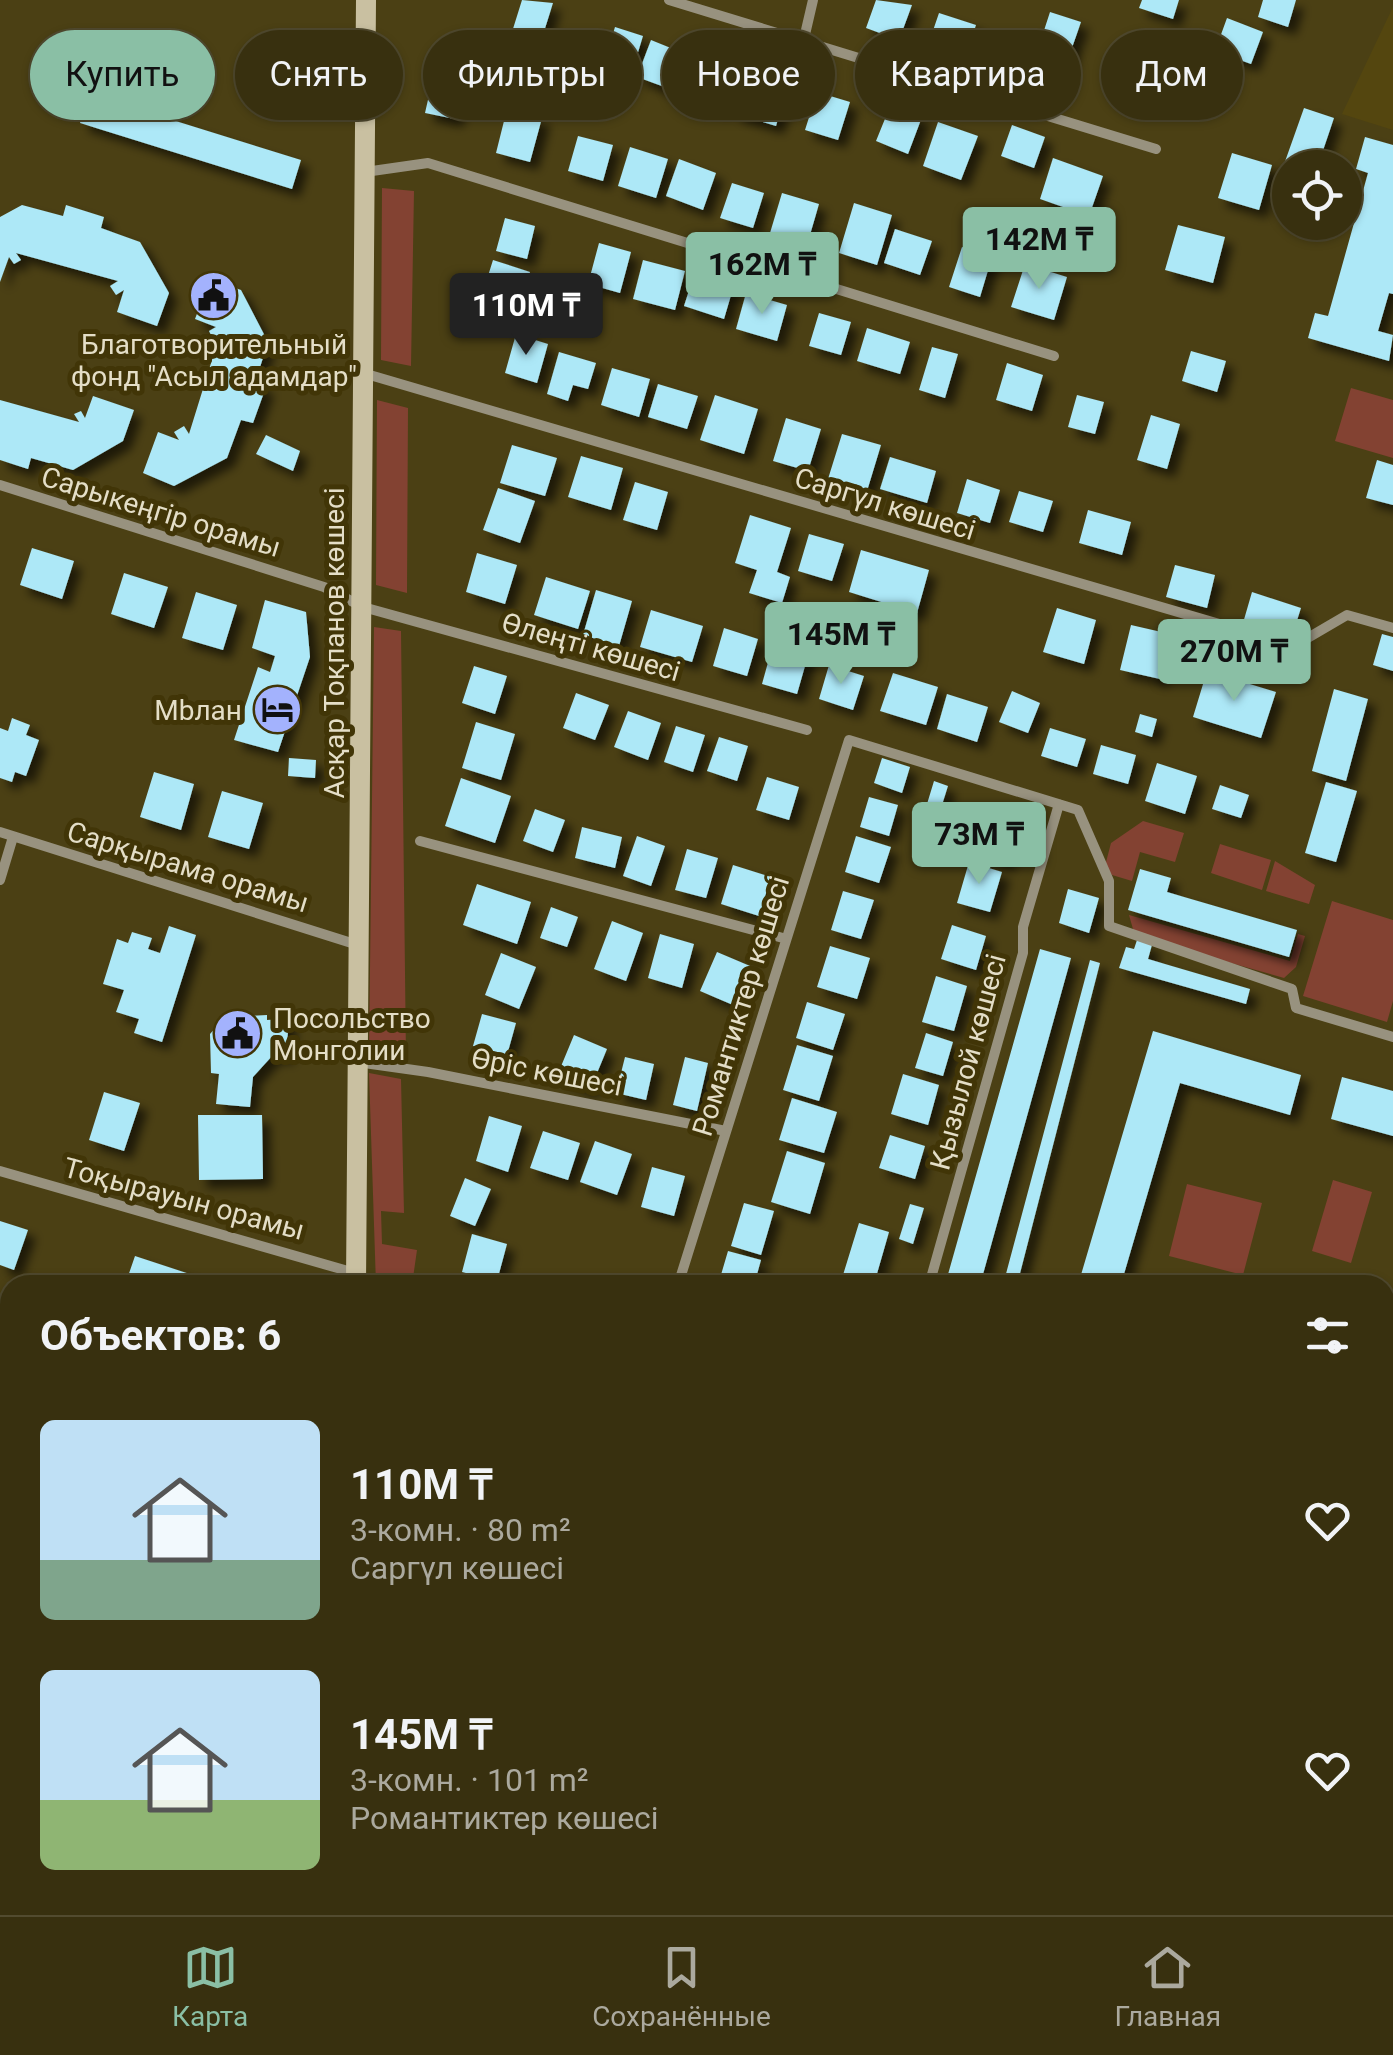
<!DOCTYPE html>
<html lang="ru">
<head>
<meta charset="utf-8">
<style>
  body { margin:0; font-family:Roboto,sans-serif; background:#3f3818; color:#f1f3f6; height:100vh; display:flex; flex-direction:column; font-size:38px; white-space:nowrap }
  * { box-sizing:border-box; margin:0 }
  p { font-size:32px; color:#aba99e }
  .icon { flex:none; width:55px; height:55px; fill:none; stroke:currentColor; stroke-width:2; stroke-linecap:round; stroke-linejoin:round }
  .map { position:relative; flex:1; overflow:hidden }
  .side { position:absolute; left:0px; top:1275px; width:1395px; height:640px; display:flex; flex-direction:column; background:#38300f; border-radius:30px 30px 0 0; box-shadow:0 2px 8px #0004,0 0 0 2px #524b2f }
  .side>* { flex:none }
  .banner { position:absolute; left:30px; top:30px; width:1335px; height:90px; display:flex; gap:20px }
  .buttons { position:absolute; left:1272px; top:150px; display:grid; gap:20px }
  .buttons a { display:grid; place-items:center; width:90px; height:90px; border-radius:50%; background:#38300f; box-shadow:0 2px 8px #0004,0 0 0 2px #524b2f; font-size:50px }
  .price { position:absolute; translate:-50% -85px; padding:0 22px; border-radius:10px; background:#8abfa5; color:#111; font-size:32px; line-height:65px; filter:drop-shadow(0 2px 5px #0008) }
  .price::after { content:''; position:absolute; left:50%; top:60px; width:30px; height:22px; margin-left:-15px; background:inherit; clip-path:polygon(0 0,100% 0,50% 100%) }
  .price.active { background:#222; color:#fff }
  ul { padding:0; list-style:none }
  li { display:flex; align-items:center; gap:30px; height:250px; padding:0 40px }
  li span { display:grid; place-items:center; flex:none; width:280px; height:200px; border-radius:15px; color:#555 }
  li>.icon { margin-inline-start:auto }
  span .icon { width:120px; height:120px; fill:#fffc; stroke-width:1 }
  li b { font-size:42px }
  h2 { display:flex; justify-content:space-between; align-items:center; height:120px; padding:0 40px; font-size:42px }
  .chip { padding:0 35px; border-radius:45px; background:#38300f; box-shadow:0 2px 8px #0004,0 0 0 2px #524b2f; font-size:35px; line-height:90px }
  .chip.active { background:#8abfa5; color:#111 }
  .menu { display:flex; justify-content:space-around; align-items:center; height:140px; border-top:2px solid #524b2f; background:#38300f; font-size:28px; color:#aba99e }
  .menu a { display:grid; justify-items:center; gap:5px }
  .menu .active { color:#8abfa5 }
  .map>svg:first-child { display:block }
  .built { fill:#54460f }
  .green { fill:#834232 }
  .building { fill:#ade8f7; filter:url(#shadow) }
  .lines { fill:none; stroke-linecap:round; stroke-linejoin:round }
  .street { stroke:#98927f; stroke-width:10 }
  .secondary { stroke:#c9c0a1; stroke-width:20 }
  .labels { text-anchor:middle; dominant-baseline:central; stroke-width:10; stroke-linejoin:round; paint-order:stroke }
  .poi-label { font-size:28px; fill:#e4dec7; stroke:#413507 }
  .street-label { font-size:28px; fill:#e4dec7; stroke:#413507 }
</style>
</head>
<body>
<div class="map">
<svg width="1393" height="1915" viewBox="0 0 1393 1915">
  <defs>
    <filter id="shadow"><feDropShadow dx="8" dy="8" stdDeviation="5" flood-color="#0009"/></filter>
  </defs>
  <rect width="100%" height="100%" fill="#4b4014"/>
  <!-- built -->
  <path class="built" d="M1393,7v123l-51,-16z"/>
  <!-- green -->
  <path class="green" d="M382,188l32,3 -3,175 -30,-6z
    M1351,388l42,12v58l-58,-17z
    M377,400l31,8 -1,185 -31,-8z
    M374,627l27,4 5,427 -37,-3z
    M1143,821l41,12 -9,29 -35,-10 -8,29 -20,-6 -7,-9 6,-23z
    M1220,844l51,16 -9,30 -51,-17z
    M1275,861l40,24 -6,19 -43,-13z
    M1332,901l61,19v81l-6,21 -84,-26z
    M1129,915l161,46 8,-27 7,2 -9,31 -12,11 -149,-42z
    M369,1073l32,6 3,134 -23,-2 1,33 35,6 -5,35h-36z
    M1333,1180l39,12 -21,71 -39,-12z
    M1187,1184l75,19 -19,72 -74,-19z"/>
  <!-- building -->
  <path class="building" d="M522,0l31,3 -12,38 -29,-9z
    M876,0l36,5 -13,35 -33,-12z
    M1142,0h37l-6,19 -34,-11z
    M1263,0h33l-8,27 -30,-10z
    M1050,12l31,10 -14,40 -30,-10z
    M939,13l37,12 -14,41 -37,-12z
    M1227,18l36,14 -12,32 -36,-13z
    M615,27l28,9 -12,39 -28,-9z
    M992,30l40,16 -13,35 -40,-16z
    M651,40l32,13 -13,36 -33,-12z
    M706,50l33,12 -17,47 -32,-12z
    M499,51l32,10 -11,37 -32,-10z
    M748,65l42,12 -14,49 -43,-13z
    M432,82l30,7 -7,30 -30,-6z
    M817,92l33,10 -12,38 -33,-10z
    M89,94l212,66 -9,29 -212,-66z
    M891,104l31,13 -14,37 -32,-13z
    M1304,108l30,10 -17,50h-27v4l-8,-2z
    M507,109l35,9 -12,44 -34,-9z
    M938,122l40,14 -17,44 -38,-14z
    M1012,125l33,12 -11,31 -33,-12z
    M578,136l35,9 -10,36 -35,-10z
    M1365,137l28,8v149l-4,-1 -11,38 15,4 -4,26 -81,-23 7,-25 13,3 40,-143 -12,-4z
    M630,147l38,12 -12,39 -38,-12z
    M1232,153l40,12 -13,45 -41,-12z
    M1053,158l50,18 -14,40 -49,-17z
    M679,159l37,14 -13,37 -37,-14z
    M732,183l32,10 -11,35 -33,-10z
    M782,193l37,11 -12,41 -37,-12z
    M854,203l38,12 -15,50 -38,-12z
    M22,205l41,11 3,-11 38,12 -3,11 39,14 29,51 -12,33 -40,-14 7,-22 -8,5 -6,-9 8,-5 -102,-28 5,7 -7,4 -5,-7 -9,25v-65z
    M505,218l30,8 -8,33 -31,-8z
    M1178,225l47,12 -12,46 -48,-13z
    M895,229l37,12 -12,34 -36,-12z
    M599,243l32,9 -11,41 -32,-9z
    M962,247l30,10 -12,40 -31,-10z
    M493,260l37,12 -11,34 -37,-11z
    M643,260l42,11 -10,39 -42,-11z
    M1025,264l42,13 -13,43 -43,-13z
    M695,272l39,13 -10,34 -40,-13z
    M210,279l31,11 27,52 -13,41 11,4 -13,36 -12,-3 -14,38 -53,28 -31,-13 15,-41 21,8 -5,-8 10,-6 5,8 31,-100 -7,5 -4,-8 7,-4 -21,-8z
    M746,293l41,12 -10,36 -41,-12z
    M819,313l32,9 -10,33 -32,-9z
    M867,328l43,14 -10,32 -43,-13z
    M516,334l32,10 -11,39 -32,-10z
    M932,347l26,7 -13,44 -26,-8z
    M1191,351l35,10 -9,31 -35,-11z
    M559,352l37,11 -8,26 -15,-4 -5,16 -21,-7z
    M1007,363l36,12 -11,36 -36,-11z
    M612,368l38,11 -11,38 -38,-12z
    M658,384l40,12 -11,33 -39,-12z
    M715,395l43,14 -14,45 -44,-14z
    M1077,395l27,7 -9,32 -27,-7z
    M93,396l41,14 -11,31 -50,29 -42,-12 -3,11 -28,-9v-60l79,22 -5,-8 7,-3 4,7z
    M1151,415l29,9 -13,45 -30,-9z
    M786,418l35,11 -13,42 -35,-10z
    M842,434l39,11 -14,46 -39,-12z
    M266,435l34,16 -7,20 -37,-17z
    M512,445l45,13 -12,38 -45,-13z
    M581,456l42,12 -12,42 -43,-13z
    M890,457l46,14 -9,32 -47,-14z
    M1377,460l16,5v40l-27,-7z
    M967,479l33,11 -10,33 -33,-10z
    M635,482l33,10 -11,38 -34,-10z
    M498,488l37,13 -15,42 -37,-13z
    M1019,491l34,10 -10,31 -34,-10z
    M1088,510l43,12 -9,33 -43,-12z
    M750,515l41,13 -14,44 13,5 -8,26 -33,-10 8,-23 -22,-7z
    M809,534l35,10 -12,37 -34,-10z
    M32,548l42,13 -12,38 -42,-14z
    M861,550l68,20 -12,43 -68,-21z
    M477,553l40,12 -12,39 -39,-12z
    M1175,565l40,10 -8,33 -41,-11z
    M124,573l44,14 -14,41 -43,-14z
    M546,577l44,14 -12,38 -44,-14z
    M596,590l36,11 -13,45 -36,-11z
    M196,592l41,13 -14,45 -41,-12z
    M1252,592l49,16 -10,31 -48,-16z
    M265,600l41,12 4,45 -32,95 -44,-12 24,-73 12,5 5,-16 -23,-8z
    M1057,608l39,12 -12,44 -41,-12z
    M651,610l52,16 -11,36 -52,-15z
    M1131,625l39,9 -10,45 -40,-9z
    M724,628l34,11 -11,37 -34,-10z
    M1382,634l11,3v34l-20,-6z
    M774,641l35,11 -12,42 -35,-10z
    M829,665l35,11 -11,34 -34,-11z
    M474,666l33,10 -12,38 -33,-11z
    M1207,671l69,21 -15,46 -68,-21z
    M893,673l45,14 -12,38 -46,-14z
    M1334,689l34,10 -22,82 -34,-10z
    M1012,691l28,12 -12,30 -29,-11z
    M576,693l33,12 -14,35 -32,-12z
    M947,694l41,13 -11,35 -40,-13z
    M628,711l33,12 -13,37 -34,-13z
    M1140,714l17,5 -5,18 -17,-5z
    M12,718l18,7 -4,10 13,5 -13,36 -11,-4 -3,10 -12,-4v-50l8,3z
    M476,722l39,12 -14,46 -39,-12z
    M676,726l29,9 -12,37 -29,-10z
    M1050,728l36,11 -9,28 -36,-11z
    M719,737l29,9 -11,35 -30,-10z
    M1101,745l35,10 -8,29 -35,-10z
    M289,758l27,2 -1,18 -27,-2z
    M882,758l28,9 -8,26 -28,-10z
    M1157,763l40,13 -12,38 -40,-13z
    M154,772l40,12 -13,46 -41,-13z
    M767,777l32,10 -10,33 -33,-10z
    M461,778l50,18 -16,47 -50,-17z
    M934,781l14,5 -7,22 -14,-4z
    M1326,782l31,9 -21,71 -31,-9z
    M1220,785l29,10 -8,23 -29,-9z
    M222,791l41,12 -14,46 -41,-12z
    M869,797l29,8 -9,31 -29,-9z
    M535,809l30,11 -12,32 -30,-11z
    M986,813l33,9 -13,41 -32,-10z
    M582,827l40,10 -7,31 -40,-10z
    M637,836l28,10 -14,40 -28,-10z
    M856,836l35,11 -12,36 -34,-11z
    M687,849l31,9 -12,40 -31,-8z
    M969,862l33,10 -12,40 -33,-9z
    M733,865l38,12 -12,39 -38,-12z
    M1140,869l31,9 -4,14 130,38 -8,27 -161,-47z
    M477,884l54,18 -14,42 -54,-19z
    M1068,889l31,9 -10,35 -30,-10z
    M843,891l31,9 -13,39 -30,-9z
    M551,907l27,10 -11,30 -27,-9z
    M612,921l31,12 -17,48 -32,-12z
    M952,925l34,11 -10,34 -35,-11z
    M169,926l27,9 -34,107 -28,-9 5,-14 -23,-7 8,-22 -21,-6 14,-45 11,4 4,-11 20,6 -4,11 12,4z
    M660,934l34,10 -12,44 -34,-10z
    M1137,940l15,5 -4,14 102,30 -4,15 -127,-36 7,-21 8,2z
    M830,946l40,12 -13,41 -40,-12z
    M1040,949l31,9 -91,327h-35z
    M717,952l33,14 -17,39 -33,-14z
    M501,953l35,14 -17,42 -34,-14z
    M1090,960l10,3 -83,322h-14z
    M936,976l31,10 -13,45 -32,-9z
    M807,1002l38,12 -12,36 -37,-12z
    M482,1014l34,9 -9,32 -34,-9z
    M267,1015v5l22,-1 -3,37 -13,-1 -20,22 -3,30 -34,-3 3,-30 -8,-1 -1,-39 16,-18h12l-1,5 9,3 2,-8z
    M1153,1031l148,44 -11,40 -110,-32 -56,191 33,11h-79z
    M926,1033l27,9 -10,34 -28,-8z
    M574,1035l33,14 -17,41 -33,-14z
    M797,1045l36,11 -14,45 -36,-11z
    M625,1057l29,7 -8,36 -30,-7z
    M685,1057l23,6 -11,48 -24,-6z
    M903,1074l36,11 -11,40 -37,-11z
    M1342,1077l51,14v45l-62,-17z
    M104,1092l36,11 -16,48 -35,-11z
    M792,1098l45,14 -13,41 -45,-13z
    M198,1115h64l1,64 -64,1z
    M489,1116l33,10 -14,46 -32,-11z
    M543,1131l37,12 -12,37 -38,-12z
    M890,1135l35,11 -10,33 -36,-11z
    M595,1141l37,13 -15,41 -37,-13z
    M787,1151l38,12 -15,51 -39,-12z
    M652,1167l33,9 -11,40 -33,-9z
    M465,1178l26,11 -16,37 -25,-10z
    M744,1203l30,8 -13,44 -30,-9z
    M910,1204l14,4 -11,36 -14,-5z
    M0,1221l28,9 -14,40 -14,-5z
    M859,1223l30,9 -15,52 -31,-9z
    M472,1234l35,10 -10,37 -35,-9z
    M728,1251l33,9 -7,25h-36z
    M135,1256l85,28v1h-95z
    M613,1274l36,7 -1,4h-38z
    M0,1302l10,3v61l-10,-3z
    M1392,1341l1,1v80l-8,-2v-53z
    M2,1581l8,3v35l-10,-4z
    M1385,1606l8,3v44l-8,-2z
    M0,1708l10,3v27l-6,21 -4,-2z
    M7,1905h85l-4,10h-53z
    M162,1905h36l28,9 3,-9 6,3 -3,7h-74z
    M559,1905h125l-3,10h-107l-16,-5z
    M1158,1905h38l-3,10h-38z"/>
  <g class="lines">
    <!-- street -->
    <path class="street" d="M669,0l487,149
      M803,43l10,-43
      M365,172l63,-9 626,193
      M363,373l931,273 53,-31 46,13
      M0,485l324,102 39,20 444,123
      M0,832l361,114
      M420,841l363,97
      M0,880l13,-43
      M357,1062l71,10 298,59
      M0,1171l355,102
      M678,1285l171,-545 229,70 31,71v45l183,63 4,19 97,29
      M929,1285l94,-332v-26l36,-123
      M0,1791l10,3"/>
    <!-- secondary -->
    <path class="secondary" d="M356,1285l10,-1285
      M0,1426l10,4
      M1385,1771l8,1
      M333,1915l1,-10"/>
  </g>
  <!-- icons -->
  <defs>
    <symbol id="civic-disc" viewBox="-11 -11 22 22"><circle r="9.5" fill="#a3b2fd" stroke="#413507"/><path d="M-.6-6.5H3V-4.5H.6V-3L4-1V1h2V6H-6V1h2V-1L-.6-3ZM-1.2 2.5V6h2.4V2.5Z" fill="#111"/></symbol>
    <symbol id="hotel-disc" viewBox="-11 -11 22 22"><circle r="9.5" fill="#a3b2fd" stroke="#413507"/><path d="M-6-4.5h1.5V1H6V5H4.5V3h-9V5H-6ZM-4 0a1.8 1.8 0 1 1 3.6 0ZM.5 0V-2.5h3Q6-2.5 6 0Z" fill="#111"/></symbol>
  </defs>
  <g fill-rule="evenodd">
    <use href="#civic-disc" x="186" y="268" width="55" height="55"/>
    <use href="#hotel-disc" x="250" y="682" width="55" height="55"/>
    <use href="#civic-disc" x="210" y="1006" width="55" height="55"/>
  </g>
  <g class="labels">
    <!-- poi labels -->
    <g class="poi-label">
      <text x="214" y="344">Благотворительный<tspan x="214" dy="32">фонд "Асыл адамдар"</tspan></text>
      <text x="242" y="710" text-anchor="end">Мbлан</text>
      <text x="273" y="1018" text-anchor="start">Посольство<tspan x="273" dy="32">Монголии</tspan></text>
    </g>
    <!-- street labels -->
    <g class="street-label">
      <text transform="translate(885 504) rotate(17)">Саргүл көшесі</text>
      <text transform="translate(161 512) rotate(17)">Сарыкеңгір орамы</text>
      <text transform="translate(334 643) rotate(-90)">Асқар Тоқпанов көшесі</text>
      <text transform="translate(591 647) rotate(16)">Өлеңті көшесі</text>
      <text transform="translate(188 867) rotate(17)">Сарқырама орамы</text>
      <text transform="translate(741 1006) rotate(-73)">Романтиктер көшесі</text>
      <text transform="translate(968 1062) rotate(-75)">Қызылой көшесі</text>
      <text transform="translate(547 1072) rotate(11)">Өріс көшесі</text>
      <text transform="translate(184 1199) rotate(15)">Тоқырауын орамы</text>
    </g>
  </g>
</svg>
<div class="buttons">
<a><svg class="icon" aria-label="locate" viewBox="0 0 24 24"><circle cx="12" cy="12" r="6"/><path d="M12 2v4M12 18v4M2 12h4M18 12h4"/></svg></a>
</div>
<b class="price" style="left:1039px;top:292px">142M ₸</b>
<b class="price" style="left:762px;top:317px">162M ₸</b>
<b class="price active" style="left:526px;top:358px">110M ₸</b>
<b class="price" style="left:841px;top:687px">145M ₸</b>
<b class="price" style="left:1234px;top:704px">270M ₸</b>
<b class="price" style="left:979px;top:887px">73M ₸</b>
<div class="banner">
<a class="chip active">Купить</a>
<a class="chip">Снять</a>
<a class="chip">Фильтры</a>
<a class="chip">Новое</a>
<a class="chip">Квартира</a>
<a class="chip">Дом</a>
</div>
<section class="side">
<h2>Объектов: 6<svg class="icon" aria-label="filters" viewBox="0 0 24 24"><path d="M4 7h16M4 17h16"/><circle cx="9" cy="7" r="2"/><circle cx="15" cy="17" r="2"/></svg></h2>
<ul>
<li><span style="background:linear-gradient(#bfe0f5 70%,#7fa58c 0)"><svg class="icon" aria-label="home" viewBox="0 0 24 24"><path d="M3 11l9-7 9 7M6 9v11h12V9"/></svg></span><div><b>110M ₸</b><p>3-комн. · 80 m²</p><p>Саргүл көшесі</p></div><svg class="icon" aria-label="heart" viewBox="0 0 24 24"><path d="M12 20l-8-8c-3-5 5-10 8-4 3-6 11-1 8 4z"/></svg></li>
<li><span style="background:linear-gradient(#bfe0f5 65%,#8fb573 0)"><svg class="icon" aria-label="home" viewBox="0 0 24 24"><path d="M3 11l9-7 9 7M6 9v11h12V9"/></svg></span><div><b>145M ₸</b><p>3-комн. · 101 m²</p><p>Романтиктер көшесі</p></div><svg class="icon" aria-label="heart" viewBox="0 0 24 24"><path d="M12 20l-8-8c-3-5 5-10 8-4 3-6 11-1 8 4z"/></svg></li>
</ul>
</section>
</div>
<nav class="menu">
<a class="active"><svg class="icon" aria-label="map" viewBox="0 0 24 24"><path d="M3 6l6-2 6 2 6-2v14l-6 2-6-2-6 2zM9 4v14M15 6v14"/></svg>Карта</a>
<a><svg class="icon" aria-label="saved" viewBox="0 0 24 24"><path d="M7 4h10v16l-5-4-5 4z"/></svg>Сохранённые</a>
<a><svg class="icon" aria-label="home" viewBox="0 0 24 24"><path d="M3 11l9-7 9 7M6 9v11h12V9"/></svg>Главная</a>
</nav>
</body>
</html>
